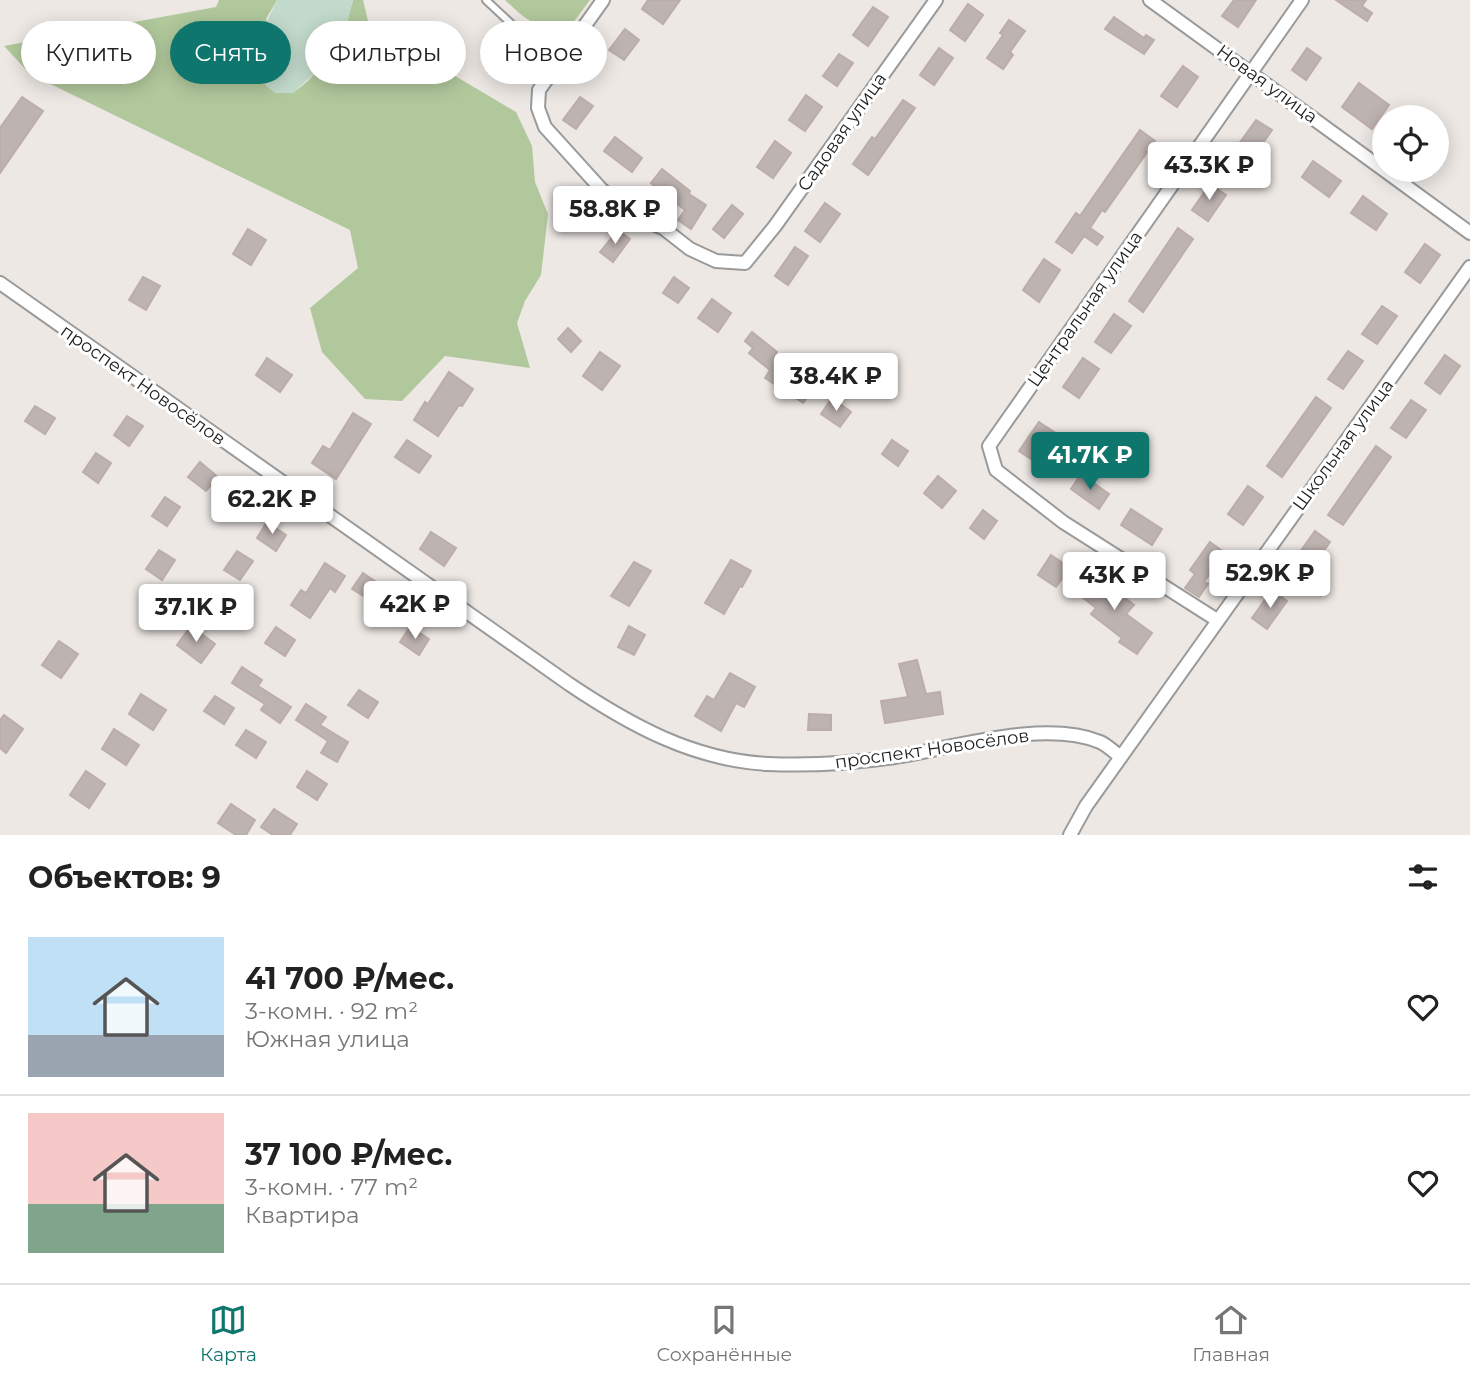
<!DOCTYPE html>
<html lang="ru">
<head>
<meta charset="utf-8">
<style>
  body { margin:0; font-family:Montserrat,sans-serif; background:#f6f6f6; color:#222; height:100vh; display:flex; flex-direction:column; font-size:26px; white-space:nowrap }
  * { box-sizing:border-box; margin:0 }
  p { font-size:23px; color:#767676 }
  .icon { flex:none; width:38px; height:38px; fill:none; stroke:currentColor; stroke-width:2; stroke-linecap:round; stroke-linejoin:round }
  .map { position:relative; height:835px; overflow:hidden }
  .panel { display:flex; flex-direction:column; background:#fff; flex:1 }
  .panel>* { flex:none }
  .hud { position:absolute; left:21px; top:21px; width:700px; height:63px; display:flex; gap:14px }
  .controls { position:absolute; left:1372px; top:105px; display:grid; gap:14px }
  .controls a { display:grid; place-items:center; width:77px; height:77px; border-radius:50%; background:#fff; box-shadow:0 4px 18px #0003; font-size:35px }
  .price { position:absolute; translate:-50% -60px; padding:0 16px; border-radius:7px; background:#fff; color:#222; font-size:23px; line-height:46px; filter:drop-shadow(0 2px 4px #0008) }
  .price::after { content:''; position:absolute; left:50%; top:42px; width:21px; height:16px; margin-left:-10px; background:inherit; clip-path:polygon(0 0,100% 0,50% 100%) }
  .price.current { background:#0f766e; color:#fff }
  ul { padding:0; list-style:none }
  li { display:flex; align-items:center; gap:21px; height:175px; padding:0 28px }
  li+li { border-top:2px solid #e0e0e0 }
  li span { display:grid; place-items:center; flex:none; width:196px; height:140px; border-radius:0px; color:#555 }
  li>.icon { margin-inline-start:auto }
  span .icon { width:84px; height:84px; fill:#fffc; stroke-width:1 }
  li b { font-size:30px }
  h2 { display:flex; justify-content:space-between; align-items:center; height:84px; padding:0 28px; font-size:30px }
  .chip { padding:0 24px; border-radius:32px; background:#fff; box-shadow:0 4px 18px #0003; font-size:24px; line-height:63px }
  .chip.current { background:#0f766e; color:#fff }
  .dock { display:flex; justify-content:space-around; align-items:center; height:98px; border-top:2px solid #e0e0e0; background:#fff; font-size:19px; color:#767676 }
  .dock a { display:grid; justify-items:center; gap:4px }
  .dock .current { color:#0f766e }
  .map>svg:first-child { display:block }
  .forest { fill:#b1c89c }
  .wetland { fill:#c2dacb }
  .building { fill:#bdb3b1; stroke:#bdada8; stroke-width:2 }
  .lines { fill:none; stroke-linecap:round; stroke-linejoin:round }
  .lane-casing { stroke:#9a9a9a; stroke-width:10 }
  .street-casing { stroke:#9a9a9a; stroke-width:16 }
  .lane { stroke:#fff; stroke-width:6 }
  .street { stroke:#fff; stroke-width:12 }
  .labels { text-anchor:middle; dominant-baseline:central; stroke-width:6; stroke-linejoin:round; paint-order:stroke }
  .street-label { font-size:18px; fill:#1d1d1d; stroke:#fff }
</style>
</head>
<body>
<div class="map">
<svg width="1470" height="835" viewBox="0 0 1470 835">
  <rect width="100%" height="100%" fill="#ede8e4"/>
  <!-- forest -->
  <path class="forest" d="M219,0h58l-11,19 27,74 15,-12 34,-40 11,-41h10l6,25 147,87 16,34 3,36 13,32 -7,61 -16,26 -8,22 13,45 -85,-12 -43,45 -37,-2 -43,-47 -12,-44 48,-40 -8,-38 -320,-156 -26,-28 212,-39z
    M505,0h85l-17,23c-36,7 -43,1 -68,-23z"/>
  <!-- wetland -->
  <path class="wetland" d="M277,0h76l-11,41 -13,18 -36,34h-18l-10,-8 -7,-19 -1,-23z"/>
  <!-- building -->
  <path class="building" d="M648,0h32l-17,24 -21,-15z
    M1234,0h22l-18,27 -16,-11z
    M1336,0h30l-4,6 10,7 -5,8z
    M968,4l15,11 -18,26 -15,-11z
    M873,7l15,10 -20,29 -15,-11z
    M1114,17l30,21 2,-3 8,5 -10,14 -39,-25z
    M1009,20l16,11 -15,21 3,3 -10,14 -16,-11 16,-23 -3,-2z
    M625,29l14,11 -15,20 -15,-10z
    M939,48l14,10 -19,27 -14,-10z
    M1307,48l14,10 -15,22 -14,-10z
    M839,54l14,9 -16,23 -14,-10z
    M1183,66l15,11 -21,30 -16,-11z
    M1359,83l30,22 -17,24 -30,-22z
    M806,95l16,12 -17,24 -16,-11z
    M22,97l21,14 -43,62v-45z
    M580,97l13,9 -17,23 -13,-9z
    M903,100l12,8 -47,67 -15,-11 19,-27 3,2z
    M1256,120l16,10 -20,29 -16,-11z
    M1140,130l15,11 -50,71 -3,-2 -12,18 13,9 -6,8 -13,-9 -12,17 -16,-11 20,-29 4,3z
    M615,137l27,21 -10,14 -28,-21z
    M775,141l16,12 -18,25 -16,-11z
    M1313,161l28,20 -12,16 -27,-20z
    M662,169l28,22 -1,3 17,11 -15,24 -13,-9 7,-10 -34,-27z
    M1210,184l16,11 -18,26 -16,-11z
    M1363,196l24,18 -11,16 -25,-17z
    M825,203l15,11 -20,28 -15,-11z
    M732,205l11,9 -19,24 -11,-9z
    M1178,228l15,11 -50,73 -14,-11z
    M248,229l18,11 -15,25 -18,-11z
    M618,230l12,9 -17,23 -13,-10z
    M1425,244l15,11 -20,28 -15,-11z
    M795,247l13,9 -20,29 -13,-9z
    M1044,259l16,11 -21,32 -16,-12z
    M143,277l17,9 -14,24 -17,-10z
    M674,277l15,11 -11,15 -15,-10z
    M712,299l19,14 -13,19 -20,-14z
    M1382,306l15,10 -20,28 -15,-10z
    M1114,314l17,12 -20,27 -16,-11z
    M568,328l13,13 -10,11 -13,-13z
    M752,332l25,20 -3,4 43,28 -14,19 -38,-25 5,-8 -21,-17 4,-5 -8,-7z
    M1348,351l15,10 -20,28 -15,-10z
    M600,352l20,14 -18,24 -19,-14z
    M1445,355l15,11 -20,28 -15,-11z
    M267,358l25,17 -12,17 -24,-17z
    M1083,358l16,11 -20,29 -16,-11z
    M449,372l24,17 -11,17 -3,-1 -21,31 -24,-16 11,-18 3,2z
    M1316,397l15,11 -49,69 -15,-11z
    M832,398l19,14 -11,15 -19,-13z
    M1411,400l15,10 -20,28 -15,-10z
    M35,406l20,12 -10,16 -20,-13z
    M353,413l18,11 -35,55 -24,-16 11,-17 7,4z
    M127,416l16,10 -14,20 -15,-11z
    M1039,422l15,10 -20,29 -15,-10z
    M407,440l24,16 -12,17 -24,-16z
    M892,440l16,11 -10,15 -16,-12z
    M1376,446l15,11 -48,68 -15,-10z
    M96,453l15,10 -13,20 -15,-11z
    M200,462l18,15 -12,14 -18,-14z
    M1081,474l28,20 -10,15 -28,-20z
    M938,476l18,15 -14,17 -18,-15z
    M1248,486l15,11 -20,28 -15,-11z
    M165,497l15,10 -13,19 -15,-10z
    M1131,509l31,20 -10,16 -31,-20z
    M983,510l14,11 -13,18 -14,-11z
    M267,522l19,13 -10,16 -19,-13z
    M1315,531l15,11 -20,28 -15,-11z
    M431,532l25,16 -12,18 -24,-17z
    M1210,542l15,11 -21,29 4,2 -9,13 -14,-9 10,-14 -5,-4z
    M159,550l16,10 -13,20 -16,-11z
    M237,551l16,10 -13,19 -16,-10z
    M1051,555l19,13 -14,19 -18,-12z
    M731,560l20,11 -9,16 -2,-1 -16,28 -19,-11z
    M634,562l17,9 -22,35 -18,-10z
    M325,563l20,13 -10,16 -5,-4 -20,30 -19,-13 10,-15 5,3z
    M363,573l19,13 -10,15 -20,-12z
    M1092,573l20,15 2,-4 9,7 -3,3 14,11 -8,9 26,19 -15,21 -18,-12 3,-4 -31,-24 5,-6 -19,-15z
    M1272,590l15,11 -20,28 -15,-11z
    M191,626l24,18 -14,19 -24,-18z
    M629,626l16,9 -11,20 -16,-8z
    M276,627l19,13 -10,16 -20,-13z
    M410,627l19,12 -10,16 -19,-13z
    M59,641l19,13 -17,24 -19,-13z
    M917,660l9,34 14,-2 3,22 -58,9 -4,-22 27,-4 -9,-33z
    M242,667l20,13 -4,6 33,21 -11,16 -19,-13 4,-6 -33,-21z
    M730,673l25,14 -11,20 -8,-4 -15,28 -26,-15 12,-20 7,4z
    M359,690l19,12 -10,16 -20,-13z
    M141,694l25,16 -13,20 -24,-16z
    M215,696l19,12 -10,16 -20,-13z
    M306,704l20,13 -6,8 28,17 -11,20 -16,-9 7,-12 -32,-21z
    M809,714l22,1v15h-23z
    M4,715l19,14 -17,24 -6,-5v-28z
    M114,729l25,16 -13,20 -24,-16z
    M246,730l20,12 -10,16 -20,-13z
    M86,771l19,13 -16,24 -19,-13z
    M307,771l20,13 -10,16 -20,-13z
    M231,804l24,16 -9,15h-10l-18,-12z
    M274,809l23,15 -7,11h-17l-12,-8z"/>
  <g class="lines">
    <defs>
      <path id="lane" d="M486,0l70,66"/>
      <path id="street" d="M603,0l-64,90 -1,18 7,19 57,63 30,25 31,13 27,21 26,12 29,2 30,-37 161,-226
        M1150,0l234,170
        M1384,170l86,63
        M0,283l569,401c61,41 124,76 199,80 42,2 85,-1 127,-7 58,-9 149,-38 205,-15 7,3 14,10 21,15
        M1217,620l-154,-98 -67,-52 -7,-24 313,-446
        M1070,835l16,-29 384,-539"/>
    </defs>
    <!-- lane casing -->
    <use href="#lane" class="lane-casing"/>
    <!-- street casing -->
    <use href="#street" class="street-casing"/>
    <!-- lane -->
    <use href="#lane" class="lane"/>
    <!-- street -->
    <use href="#street" class="street"/>
  </g>
  <g class="labels">
    <!-- street labels -->
    <g class="street-label">
      <text transform="translate(1267 84) rotate(36)">Новая улица</text>
      <text transform="translate(842 132) rotate(-55)">Садовая улица</text>
      <text transform="translate(1085 309) rotate(-55)">Центральная улица</text>
      <text transform="translate(143 385) rotate(35)">проспект Новосёлов</text>
      <text transform="translate(1343 445) rotate(-54)">Школьная улица</text>
      <text transform="translate(932 749) rotate(-8)">проспект Новосёлов</text>
    </g>
  </g>
</svg>
<div class="controls">
<a><svg class="icon" aria-label="locate" viewBox="0 0 24 24"><circle cx="12" cy="12" r="6"/><path d="M12 2v4M12 18v4M2 12h4M18 12h4"/></svg></a>
</div>
<b class="price" style="left:1209px;top:202px">43.3K ₽</b>
<b class="price" style="left:615px;top:246px">58.8K ₽</b>
<b class="price" style="left:836px;top:413px">38.4K ₽</b>
<b class="price current" style="left:1090px;top:492px">41.7K ₽</b>
<b class="price" style="left:272px;top:536px">62.2K ₽</b>
<b class="price" style="left:1270px;top:610px">52.9K ₽</b>
<b class="price" style="left:1114px;top:612px">43K ₽</b>
<b class="price" style="left:415px;top:641px">42K ₽</b>
<b class="price" style="left:196px;top:644px">37.1K ₽</b>
<div class="hud">
<a class="chip">Купить</a>
<a class="chip current">Снять</a>
<a class="chip">Фильтры</a>
<a class="chip">Новое</a>
</div>
</div>
<section class="panel">
<h2>Объектов: 9<svg class="icon" aria-label="filters" viewBox="0 0 24 24"><path d="M4 7h16M4 17h16"/><circle cx="9" cy="7" r="2"/><circle cx="15" cy="17" r="2"/></svg></h2>
<ul>
<li><span style="background:linear-gradient(#bfe0f5 70%,#9aa5b1 0)"><svg class="icon" aria-label="home" viewBox="0 0 24 24"><path d="M3 11l9-7 9 7M6 9v11h12V9"/></svg></span><div><b>41 700 ₽/мес.</b><p>3-комн. · 92 m²</p><p>Южная улица</p></div><svg class="icon" aria-label="heart" viewBox="0 0 24 24"><path d="M12 20l-8-8c-3-5 5-10 8-4 3-6 11-1 8 4z"/></svg></li>
<li><span style="background:linear-gradient(#f6c9c9 65%,#7fa58c 0)"><svg class="icon" aria-label="home" viewBox="0 0 24 24"><path d="M3 11l9-7 9 7M6 9v11h12V9"/></svg></span><div><b>37 100 ₽/мес.</b><p>3-комн. · 77 m²</p><p>Квартира</p></div><svg class="icon" aria-label="heart" viewBox="0 0 24 24"><path d="M12 20l-8-8c-3-5 5-10 8-4 3-6 11-1 8 4z"/></svg></li>
</ul>
</section>
<nav class="dock">
<a class="current"><svg class="icon" aria-label="map" viewBox="0 0 24 24"><path d="M3 6l6-2 6 2 6-2v14l-6 2-6-2-6 2zM9 4v14M15 6v14"/></svg>Карта</a>
<a><svg class="icon" aria-label="saved" viewBox="0 0 24 24"><path d="M7 4h10v16l-5-4-5 4z"/></svg>Сохранённые</a>
<a><svg class="icon" aria-label="home" viewBox="0 0 24 24"><path d="M3 11l9-7 9 7M6 9v11h12V9"/></svg>Главная</a>
</nav>
</body>
</html>
